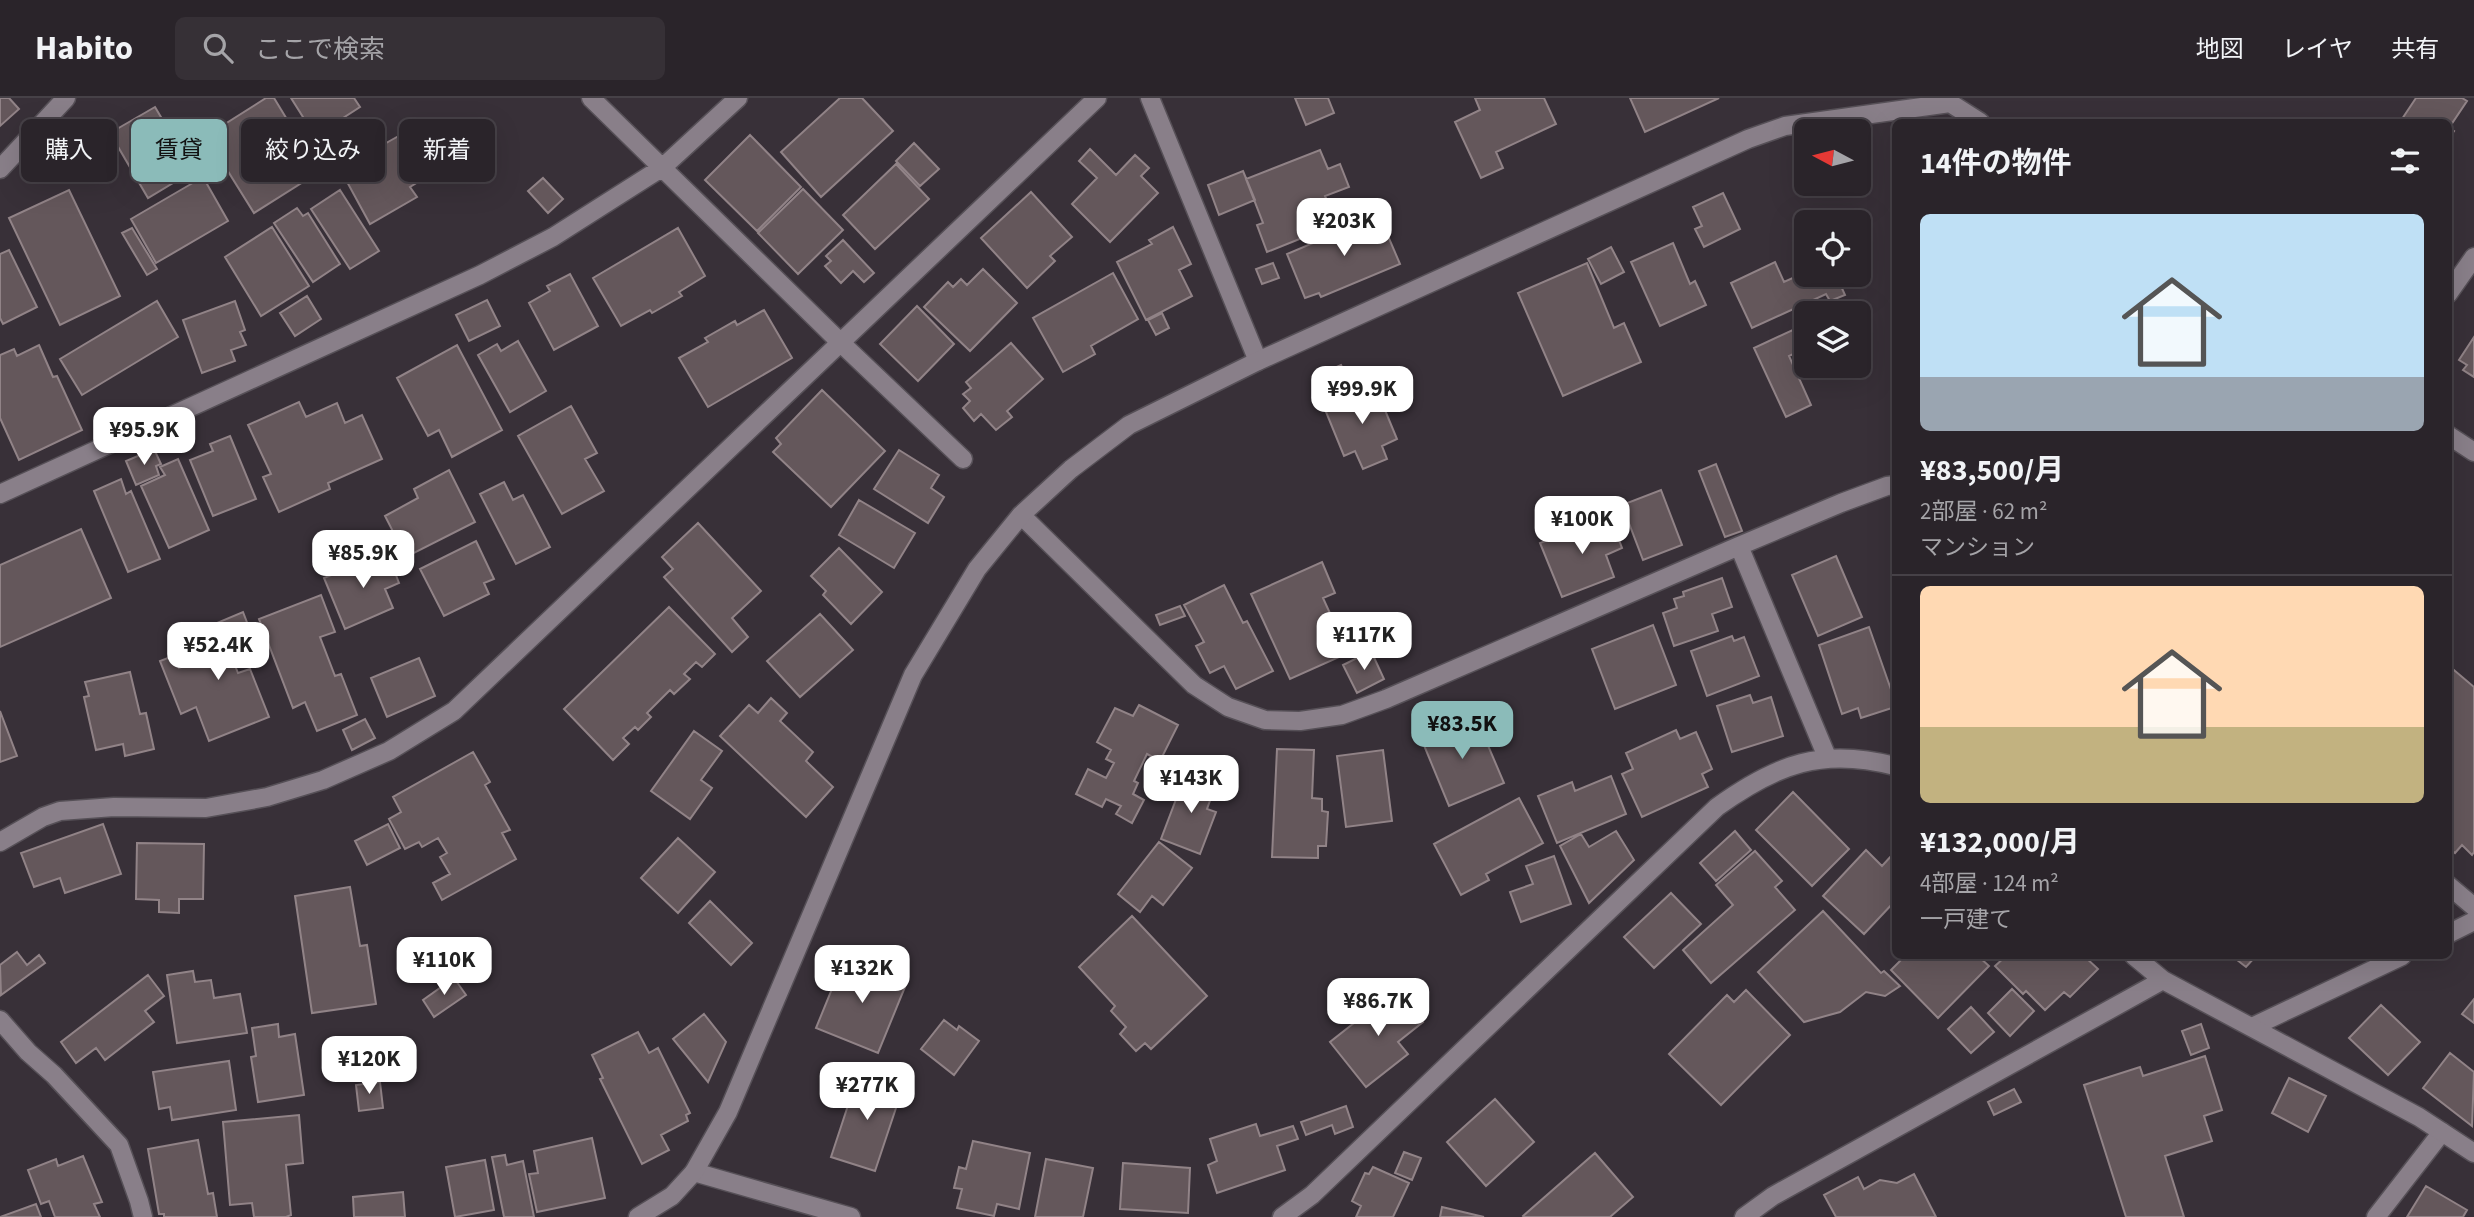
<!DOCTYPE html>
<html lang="ja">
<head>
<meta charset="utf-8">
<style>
  body { margin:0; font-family:"Source Sans 3","Noto Sans JP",sans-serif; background:#363036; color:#f1f3f6; height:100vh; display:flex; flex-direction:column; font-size:26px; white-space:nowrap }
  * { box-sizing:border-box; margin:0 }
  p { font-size:23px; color:#a5a4a8 }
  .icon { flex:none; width:38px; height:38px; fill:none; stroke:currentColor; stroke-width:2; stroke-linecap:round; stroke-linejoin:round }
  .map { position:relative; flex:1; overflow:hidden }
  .side { position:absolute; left:1892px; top:21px; width:560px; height:840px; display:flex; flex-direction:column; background:#2a242a; border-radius:10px; box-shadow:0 7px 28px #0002,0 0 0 2px #464147 }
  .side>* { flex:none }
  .hud { position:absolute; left:21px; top:21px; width:665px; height:63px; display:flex; gap:14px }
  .needle { width:46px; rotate:277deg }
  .controls { position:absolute; left:1794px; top:21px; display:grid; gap:14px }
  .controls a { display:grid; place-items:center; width:77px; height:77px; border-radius:10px; background:#2a242a; box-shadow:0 7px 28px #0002,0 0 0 2px #464147; font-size:35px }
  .price { position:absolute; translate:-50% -60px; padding:0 16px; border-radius:14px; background:#fff; color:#222; font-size:23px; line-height:46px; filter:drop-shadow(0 2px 4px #0008) }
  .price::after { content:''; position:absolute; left:50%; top:42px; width:21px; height:16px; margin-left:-10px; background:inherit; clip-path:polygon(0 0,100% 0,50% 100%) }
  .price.current { background:#8bbbb9; color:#111 }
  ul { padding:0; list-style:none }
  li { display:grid; align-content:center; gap:14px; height:371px; padding:0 28px }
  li+li { border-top:2px solid #464147 }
  li span { display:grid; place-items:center; height:217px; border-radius:10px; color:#555 }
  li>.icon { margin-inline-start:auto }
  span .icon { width:126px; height:126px; fill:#fffc; stroke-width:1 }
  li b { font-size:30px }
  h2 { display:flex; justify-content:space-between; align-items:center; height:84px; padding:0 28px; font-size:30px }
  .pill { padding:0 24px; border-radius:10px; background:#2a242a; box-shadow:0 7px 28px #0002,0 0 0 2px #464147; font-size:24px; line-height:63px }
  .pill.current { background:#8bbbb9; color:#111 }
  header { display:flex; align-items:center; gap:42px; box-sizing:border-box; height:98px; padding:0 35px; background:#2a242a; border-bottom:2px solid #464147 }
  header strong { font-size:33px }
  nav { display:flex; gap:38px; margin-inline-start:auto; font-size:24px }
  .search { width:490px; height:63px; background:#363036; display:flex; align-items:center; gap:18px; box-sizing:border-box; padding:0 24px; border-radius:10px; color:#a5a4a8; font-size:26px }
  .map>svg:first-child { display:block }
  .building { fill:#64575b; stroke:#918387; stroke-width:2 }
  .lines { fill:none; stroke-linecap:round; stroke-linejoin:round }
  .service-casing { stroke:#565057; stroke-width:21 }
  .minor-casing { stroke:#565057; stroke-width:21 }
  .tertiary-casing { stroke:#565057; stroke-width:21 }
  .service { stroke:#897f89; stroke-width:18 }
  .minor { stroke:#897f89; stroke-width:18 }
  .tertiary { stroke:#897f89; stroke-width:18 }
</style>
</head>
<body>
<header>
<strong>Habito</strong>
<div class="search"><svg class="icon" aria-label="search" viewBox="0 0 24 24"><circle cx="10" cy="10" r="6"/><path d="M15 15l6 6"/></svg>ここで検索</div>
<nav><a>地図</a><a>レイヤ</a><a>共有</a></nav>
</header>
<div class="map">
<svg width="2474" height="1119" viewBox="0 0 2474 1119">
  <rect width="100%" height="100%" fill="#383038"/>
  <!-- building -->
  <path class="building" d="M0,0h9l10,11 -19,17z
    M266,0h8l45,74 -65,41 -48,-77z
    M291,0h63l6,9 -45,29z
    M840,0h22l31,33 -72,66 -40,-45z
    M1295,0h33l6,15 -28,12z
    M1475,0h69l12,26 -60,28 7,16 -22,10 -26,-56 25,-12z
    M1630,0h89l-74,34z
    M2416,0h46l5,3 -18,27 5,3 -6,9v-18h-48z
    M155,9l38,64 -45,27 -38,-65z
    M404,35l24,43 -18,11 7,10 -47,27 -30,-55z
    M750,37l51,52 -44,44 -52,-51z
    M914,45l25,26 -19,17 -24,-25z
    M1090,51l26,26 19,-20 14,13 -8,8 17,17 -48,49 -38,-38 25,-26 -18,-17z
    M1320,52l8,19 12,-5 9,23 -24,9 12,28 -70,28 -10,-27 6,-2 -17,-44z
    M896,66l33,35 -54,50 -32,-34z
    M1243,73l12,29 -36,15 -11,-30z
    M203,79l25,44 -72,42 -25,-44z
    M543,80l20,21 -15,14 -20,-22z
    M803,91l40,41 -45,44 -40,-41z
    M69,92l51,106 -60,29 -51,-107z
    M340,92l39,61 -29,18 -39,-60z
    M1031,94l41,45 -22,19 5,5 -28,27 -46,-50z
    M1723,95l17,36 -36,18 -9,-18 7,-3 -9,-19z
    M297,110l6,8 5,-3 32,51 -27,18 -39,-59z
    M1379,117l21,49 -79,33 -2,-4 -14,5 -18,-44z
    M272,129l37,59 -48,30 -36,-59z
    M1173,129l18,37 -12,6 13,26 -46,24 -29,-58 35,-18 -3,-4z
    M132,130l25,41 -10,6 -25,-42z
    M678,130l27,48 -26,16 3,4 -30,17 -2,-3 -29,16 -28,-48z
    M843,142l31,33 -10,9 -11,-11 -12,12 -16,-17 6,-5 -5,-5z
    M1673,145l17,41 5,-3 11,24 -46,21 -29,-64z
    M1611,149l13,25 -23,12 -13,-25z
    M9,152l28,57 -34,17 -3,-6v-64z
    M1775,164l9,20 22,-10v3h30l9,20 -15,6 -4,-7 -74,34 -21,-45z
    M1273,165l6,15 -17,6 -6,-15z
    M1587,165l27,65 10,-5 17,39 -78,34 -45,-103z
    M983,171l34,34 -47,48 -46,-44 24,-25 5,5 8,-8 6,6z
    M1113,175l25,46 -47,27 4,8 -32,18 -30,-54z
    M570,176l28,52 -44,24 -25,-47 21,-12 -3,-5z
    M307,198l14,23 -26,17 -15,-23z
    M487,202l13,26 -31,15 -13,-26z
    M157,203l21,36 -96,58 -22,-36z
    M235,203l10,29 -5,2 6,13 -15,5 4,11 -33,12 -19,-53z
    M917,208l37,38 -36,37 -38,-37z
    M764,212l28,48 -84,49 -29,-49 29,-16 -3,-4 30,-17 2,4z
    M1162,215l7,15 -13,7 -8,-15z
    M1797,230l9,20 -17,8 22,49 -25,12 -32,-69z
    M2474,239v40l-11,-7 4,-5 -8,-5z
    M518,243l28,50 -36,21 -32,-57 19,-11 4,7z
    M1011,245l32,36 -36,32 5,6 -16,13 -15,-16 -7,7 -11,-13 7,-7 -7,-7 8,-6 -5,-6z
    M39,247l14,32 4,-1 25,54 -63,30 -19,-42v-63l14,-6 3,7z
    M457,247l45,85 -50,27 -13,-27 -11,6 -31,-58z
    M1341,267l12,27 -27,13 -13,-28z
    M1375,288l22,53 -15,7 5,13 -24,10 -8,-18 -11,5 -20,-49z
    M822,292l63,61 -54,56 -58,-55 8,-8 -5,-6z
    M299,304l7,15 31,-14 8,20 17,-8 20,44 -54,24 2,6 -51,23 -16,-35 8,-3 -23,-49z
    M571,308l26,47 -12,6 19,32 -42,23 -44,-78z
    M230,338l26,63 -43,17 -23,-56 23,-9 -3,-7z
    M154,351l7,15 -5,2 3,9 -23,10 -10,-24z
    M899,352l40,25 -8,13 13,9 -16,26 -54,-34z
    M178,361l31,71 -40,18 -28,-62 24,-11 -5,-8z
    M1716,366l26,67 -17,6 -26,-66z
    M449,372l26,52 -69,35 -21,-41 33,-18 -4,-9z
    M121,381l5,15 5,-3 29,68 -32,13 -34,-81z
    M504,384l9,18 10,-5 27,52 -34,17 -36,-70z
    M1661,392l21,55 -39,15 -21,-55z
    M859,402l56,33 -21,35 -55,-33z
    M1610,418l12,32 -16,7 8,22 -52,20 -22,-54z
    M698,425l63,68 -29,27 16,19 -16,15 -68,-75 9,-8 -11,-12z
    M81,431l30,69 -111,49v-82z
    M476,443l18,38 -10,4 5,11 -45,22 -24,-47z
    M839,450l43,44 -31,32 -28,-29 3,-4 -15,-15z
    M387,454l12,31 -14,6 8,19 -48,21 -21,-51z
    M1836,458l26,61 -44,19 -26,-61z
    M1322,464l13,31 -12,5 25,55 -58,26 -39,-85z
    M1722,480l10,29 -20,7 6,17 -44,15 -11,-33 14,-5 -3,-9 10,-3 -1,-4z
    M1224,487l19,38 4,-2 26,50 -37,18 -12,-23 -14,7 -14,-27 8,-4 -20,-37z
    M321,497l14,37 -15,5 15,39 6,-2 16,41 -40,16 -12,-29 -12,6 -34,-89z
    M1180,508l5,10 -25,9 -4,-10z
    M669,509l46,47 -13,13 -6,-5 -12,12 6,5 -16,15 -4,-4 -23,23 4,4 -13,13 -3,-3 -12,11 6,6 -16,16 -49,-51z
    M243,514l10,26 -25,10 10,25 12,-4 19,48 -60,24 -13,-34 -15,7 -21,-53 13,-5 6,12 36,-15 -2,-6 -7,3 -8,-19z
    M820,516l33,36 -53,47 -33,-36z
    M1653,527l23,60 -61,24 -23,-60z
    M1869,529l26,74v6l-34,11 -3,-10 -16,6 -23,-69z
    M1732,538l2,5 10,-4 15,39 -52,20 -16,-45z
    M1371,553l13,28 -27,14 -14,-28z
    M419,560l16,38 -48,21 -16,-39z
    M2448,567l26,22v165l-2,3 -10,-10 -7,8 -7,-6z
    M130,574l10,42 6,-1 8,36 -29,7 -2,-12 -27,6 -12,-53 5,-1 -4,-14z
    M1750,597l3,8 18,-6 12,39 -51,16 -15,-46z
    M771,600l16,15 -7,8 33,31 -7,9 27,26 -27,30 -86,-81 29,-31 9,8z
    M1139,607l39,20 -18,36 -13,-7 -13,27 4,2 -5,11 11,6 -12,23 -16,-9 5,-8 -15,-7 -4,8 -26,-13 12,-25 18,9 8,-15 -8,-4 5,-9 -14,-8 18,-34 18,8z
    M0,613l17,45 -17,6z
    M1475,617l29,68 -55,23 -28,-68z
    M365,621l10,19 -23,12 -9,-20z
    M1676,632l4,9 16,-7 16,37 -10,5 6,13 -66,30 -20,-43 11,-5 -7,-16z
    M694,633l28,20 -21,29 11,8 -22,31 -39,-28z
    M1277,651l37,1 -2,48 10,1v12l6,1 -2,34h-8v12l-46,-1z
    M1383,652l9,71 -46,6 -9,-71z
    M473,654l17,30 -5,3 25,45 -8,3 14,26 -74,41 -9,-17 17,-9 -10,-17 7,-4 -9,-15 -16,9 -3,-5 -14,7 -16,-30 12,-7 -8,-15z
    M1186,675l30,11 -9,25 9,3 -16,42 -39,-15z
    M1611,678l15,38 -69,29 -19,-47 34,-14 3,9z
    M1793,694l56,57 -37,37 -56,-56z
    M1519,700l24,45 -57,31 3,6 -28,15 -27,-51z
    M103,726l18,50 -56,19 -5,-15 -26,9 -13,-34z
    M388,726l12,24 -33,17 -12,-24z
    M1616,733l18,29 -45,43 -29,-57 21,-12 8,13z
    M1735,733l16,19 -35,31 -16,-18z
    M678,740l37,34 -37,41 -37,-35z
    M1159,744l33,26 -29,37 -11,-9 -12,16 -22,-18z
    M137,745l67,1 -1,55h-24v14l-20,-1v-12l-23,-1z
    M1866,752l16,16 11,-12 2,2v45l-31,33 -41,-38z
    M1755,753l27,30 -7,6 20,23 -84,73 -28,-33 50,-45 -17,-20z
    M1554,758l17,48 -50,18 -11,-30 23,-8 -7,-18z
    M350,789l10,59 7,-1 9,59 -64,9 -17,-117z
    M1671,795l30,31 -47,44 -30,-31z
    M710,803l42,42 -21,22 -42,-42z
    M1823,813l58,62 3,-2 16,15 -15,10 -19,-4 -26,20 -36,10 -46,-50z
    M1132,818l75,80 -56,53 -6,-6 -9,8 -16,-17 6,-7 -15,-16 4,-5 -36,-39z
    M17,854l10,13 12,-10 6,8 -44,32 -1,-30z
    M1905,858h73l11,10 -51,52 -47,-48z
    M2006,858h39l3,2 3,-2h33l14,13 -28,28 -6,-5 -19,18 -19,-19 -3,3 -28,-28z
    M2232,858h24l-10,11z
    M845,859l62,25 -29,71 -62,-25z
    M193,873l2,11 16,-2 3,18 26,-4 7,39 -70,10 -10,-68z
    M148,877l16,21 -19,15 9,11 -49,38 -9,-12 -20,15 -15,-21z
    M454,880l12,17 -32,22 -11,-17z
    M1397,891l26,33 -25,20 10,12 -42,33 -36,-45z
    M2012,891l22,22 -24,25 -22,-23z
    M1746,892l44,45 -69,70 -52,-51 58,-59 7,7z
    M2474,901v24l-12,-9z
    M2381,907l39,37 -32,33 -39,-37z
    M1971,909l23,25 -23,21 -23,-24z
    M704,916l22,28 -18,40 -35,-43z
    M944,922l13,10 2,-4 20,15 -25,34 -33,-26z
    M278,926l1,13 16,-3 9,61 -46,7 -7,-45 5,-1 -4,-28z
    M2201,926l8,24 -18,7 -9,-24z
    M638,934l11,21 9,-5 32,65 -4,2 2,6 -27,14 8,15 -27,14 -42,-85 3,-1 -11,-23z
    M2450,955l24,19 -2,54 -49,-38z
    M2205,958l17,54 -18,6 8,25 -47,15 19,61h-58l-42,-132 56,-18 3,9z
    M229,963l7,49 -64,10 -2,-13 -11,2 -6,-37z
    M859,974l44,15 -28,84 -44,-14z
    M2289,980l37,18 -18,36 -36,-19z
    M380,984l3,26 -24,3 -3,-26z
    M2014,991l7,13 -27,13 -6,-13z
    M1495,1001l39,43 -48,44 -39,-44z
    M1346,1008l7,21 -18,7 -3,-9 -26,10 -5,-13z
    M299,1017l4,48 -17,2 5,50 -5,2h-32l-2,-14 -22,2 -7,-83z
    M1256,1026l4,12 33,-10 5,13 -21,7 8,24 -68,23 -9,-28 9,-4 -7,-22z
    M592,1040l13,60 -68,14 -8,-38 9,-1 -4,-22z
    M198,1042l10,54 5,-1 4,24h-53v-3h-5l-11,-65z
    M973,1043l57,12 -11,56 -22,-5 -3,12 -37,-8 5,-19 -8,-1 5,-21 7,2z
    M1404,1054l17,6 -9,22 -17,-7z
    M1595,1055l38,44 -23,20h-86l-1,-1z
    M505,1057l2,10 16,-4 11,56h-30l-12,-60z
    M83,1058l19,46 -8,2 6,13h-45l-6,-16 -8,3 -13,-34 28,-11 2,7z
    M1046,1061l47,9 -10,49h-48z
    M485,1062l9,50 -39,7 -9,-50z
    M1123,1065l67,5 -2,45 -68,-4z
    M1373,1069l36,16 -16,34h-37l5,-11 -9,-5 13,-28 4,1z
    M1914,1076l22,43h-100l-12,-22 34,-18 6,12 16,-9 17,3z
    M2426,1088l41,24 -4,7h-56z
    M403,1094l2,25h-51l-1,-20z
    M36,1106l5,13h-41z
    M1442,1109l42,10h-44z"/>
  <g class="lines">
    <defs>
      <path id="service" d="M2448,836l26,-13
        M2252,929l150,-71
        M2376,1119l66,-85"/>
      <path id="minor" d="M591,0l250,245 122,116
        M1150,0l108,263
        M0,71l66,-71
        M2448,196l26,-37
        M0,396l480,-219 73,-38 110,-70 75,-69
        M1021,417l173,170 34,22 37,13 35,1 42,-6 44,-16 353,-153 102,-43 46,-17 8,-1
        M1739,448l88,211
        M0,744l43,-25 17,-6 54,-4 92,1 61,-11 56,-17 66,-29 65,-40 643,-613
        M2448,787l26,22
        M2134,858l29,24
        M0,922l28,32 26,23 65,70 20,56 4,16
        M694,1074l157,45
        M1282,1119l30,-22 405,-388c60,-43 105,-60 178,-41
        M1744,1119l29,-21 390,-216 256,137 55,36"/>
      <path id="tertiary" d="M1942,0l38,24
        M2448,337l26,17
        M638,1119l34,-21 22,-24 34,-60 185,-437 64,-106 44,-54 50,-46 58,-44 129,-64 490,-222 37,-13 165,-23"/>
    </defs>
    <!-- service casing -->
    <use href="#service" class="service-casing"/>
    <!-- minor casing -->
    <use href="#minor" class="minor-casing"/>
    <!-- tertiary casing -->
    <use href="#tertiary" class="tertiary-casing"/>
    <!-- service -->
    <use href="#service" class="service"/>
    <!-- minor -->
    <use href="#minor" class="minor"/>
    <!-- tertiary -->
    <use href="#tertiary" class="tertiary"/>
  </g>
</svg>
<div class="controls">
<a><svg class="needle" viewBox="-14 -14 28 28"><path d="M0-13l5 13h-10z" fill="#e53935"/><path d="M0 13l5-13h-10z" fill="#a5a4a8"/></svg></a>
<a><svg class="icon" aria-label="locate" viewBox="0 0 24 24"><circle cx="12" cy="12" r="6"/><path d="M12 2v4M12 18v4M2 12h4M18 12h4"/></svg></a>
<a><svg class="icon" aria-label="layers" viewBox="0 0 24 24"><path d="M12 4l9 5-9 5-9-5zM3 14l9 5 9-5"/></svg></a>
</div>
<b class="price" style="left:1344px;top:160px">¥203K</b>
<b class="price" style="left:1362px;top:328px">¥99.9K</b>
<b class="price" style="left:144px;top:369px">¥95.9K</b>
<b class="price" style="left:1582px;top:458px">¥100K</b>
<b class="price" style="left:363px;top:492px">¥85.9K</b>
<b class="price" style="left:1364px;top:574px">¥117K</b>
<b class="price" style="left:218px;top:584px">¥52.4K</b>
<b class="price current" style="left:1462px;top:663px">¥83.5K</b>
<b class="price" style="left:1191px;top:717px">¥143K</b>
<b class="price" style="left:444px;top:899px">¥110K</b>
<b class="price" style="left:862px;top:907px">¥132K</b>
<b class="price" style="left:1378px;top:940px">¥86.7K</b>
<b class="price" style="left:369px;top:998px">¥120K</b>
<b class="price" style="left:867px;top:1024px">¥277K</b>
<div class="hud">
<a class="pill">購入</a>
<a class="pill current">賃貸</a>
<a class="pill">絞り込み</a>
<a class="pill">新着</a>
</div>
<section class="side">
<h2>14件の物件<svg class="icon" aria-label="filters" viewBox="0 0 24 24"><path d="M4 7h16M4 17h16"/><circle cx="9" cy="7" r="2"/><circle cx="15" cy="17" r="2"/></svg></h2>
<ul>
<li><span style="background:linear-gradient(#bfe0f5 75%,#9aa5b1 0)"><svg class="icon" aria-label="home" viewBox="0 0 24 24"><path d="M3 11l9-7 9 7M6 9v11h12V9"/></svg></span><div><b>¥83,500/月</b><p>2部屋 · 62 m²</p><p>マンション</p></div></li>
<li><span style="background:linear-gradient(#ffd9b3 65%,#c2b280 0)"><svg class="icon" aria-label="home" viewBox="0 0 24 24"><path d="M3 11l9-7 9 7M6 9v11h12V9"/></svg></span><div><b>¥132,000/月</b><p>4部屋 · 124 m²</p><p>一戸建て</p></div></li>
</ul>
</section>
</div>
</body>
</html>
